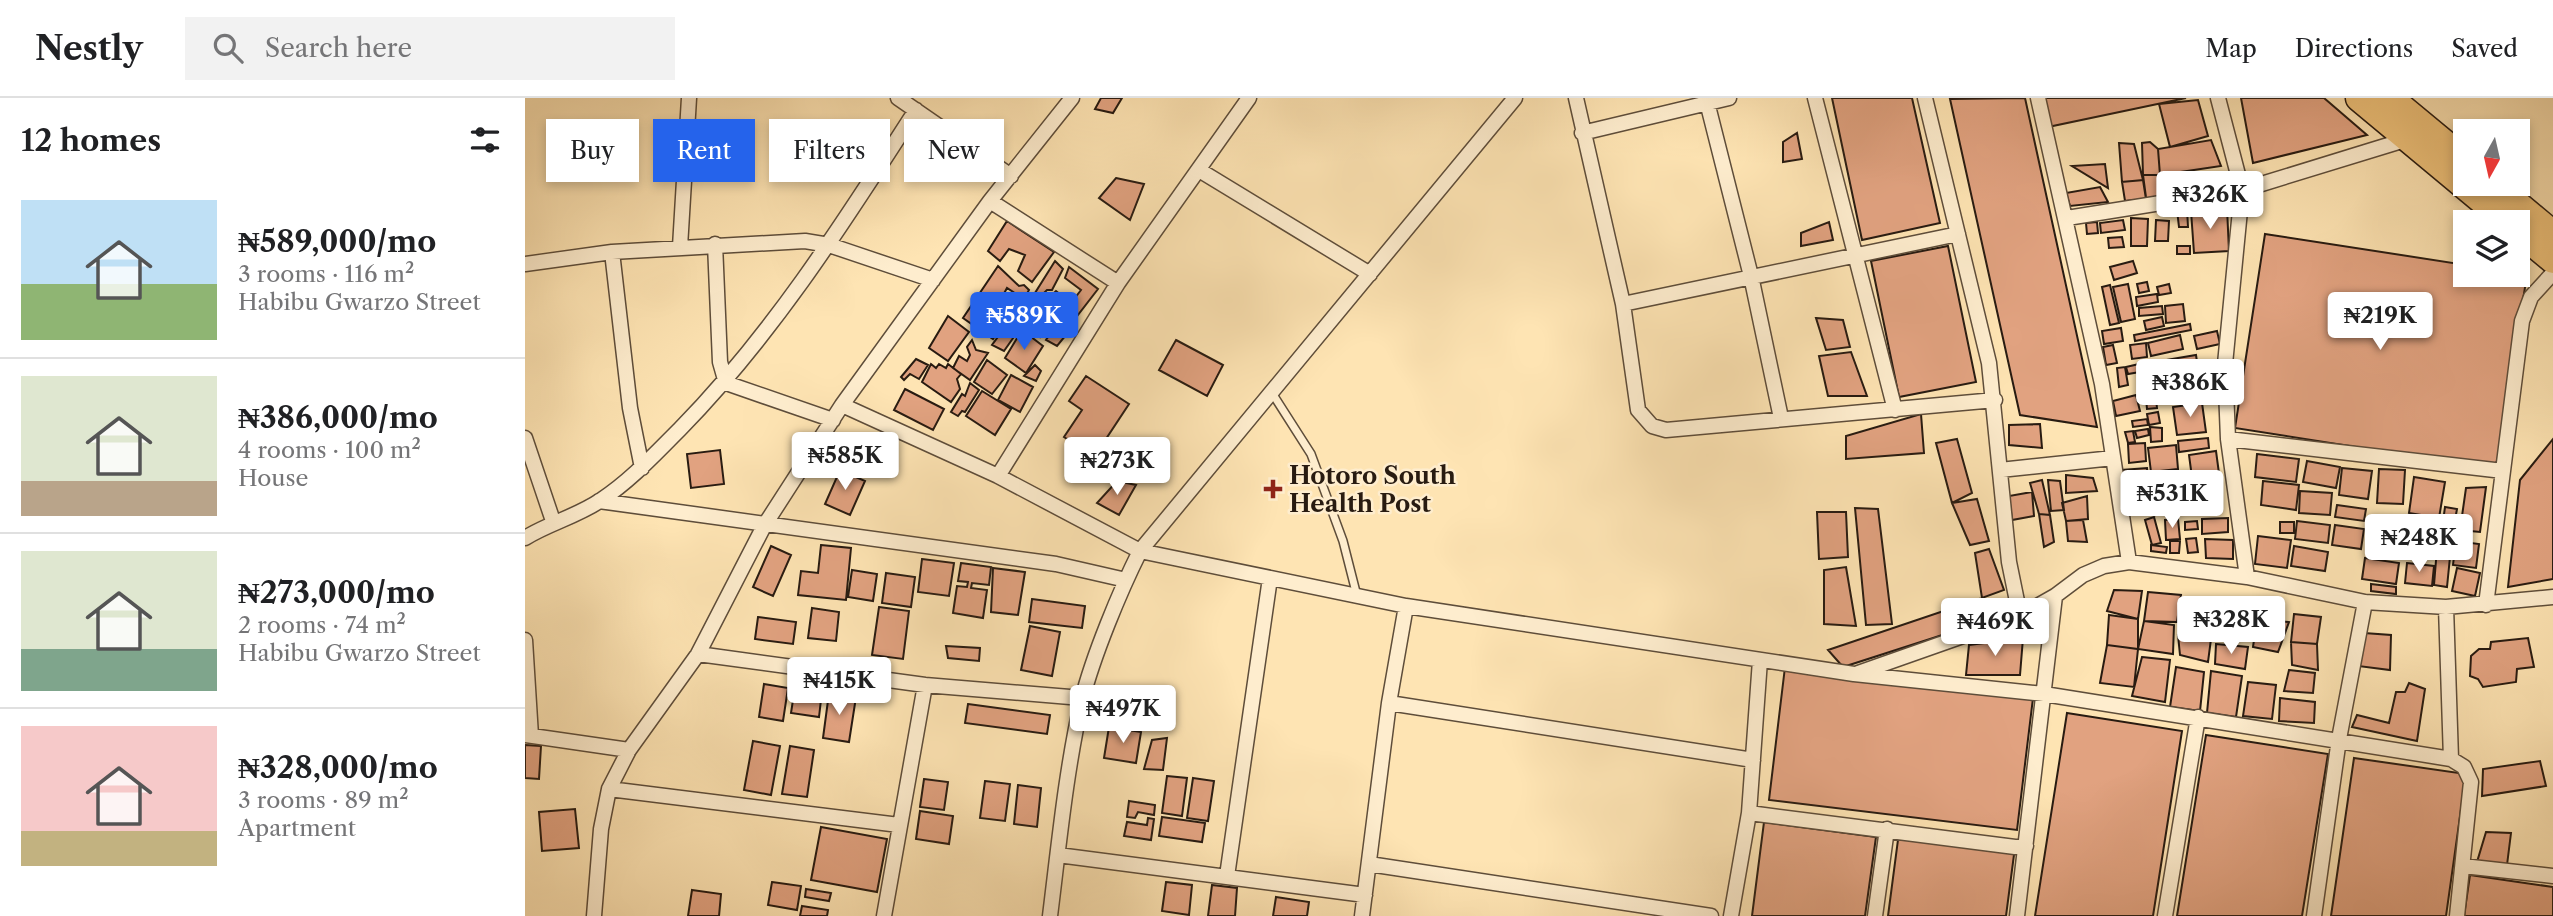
<!DOCTYPE html>
<html lang="en">
<head>
<meta charset="utf-8">
<style>
  body { margin:0; font-family:"Libre Caslon Text",serif; background:#f2f2f2; color:#202124; height:100vh; display:flex; flex-direction:column; font-size:26px; white-space:nowrap }
  * { box-sizing:border-box; margin:0 }
  p { font-size:23px; color:#757577 }
  .icon { flex:none; width:38px; height:38px; fill:none; stroke:currentColor; stroke-width:2; stroke-linecap:round; stroke-linejoin:round }
  .map { position:relative; flex:1; overflow:hidden }
  .details { display:flex; flex-direction:column; background:#fff; width:525px }
  .details>* { flex:none }
  .banner { position:absolute; left:21px; top:21px; width:665px; height:63px; display:flex; gap:14px }
  .needle { width:46px; rotate:188deg }
  .tools { position:absolute; left:1928px; top:21px; display:grid; gap:14px }
  .tools a { display:grid; place-items:center; width:77px; height:77px; border-radius:0px; background:#fff; box-shadow:0 4px 10px #0003; font-size:35px }
  .price { position:absolute; translate:-50% -60px; padding:0 16px; border-radius:7px; background:#fff; color:#222; font-size:23px; line-height:46px; filter:drop-shadow(0 2px 4px #0008) }
  .price::after { content:''; position:absolute; left:50%; top:42px; width:21px; height:16px; margin-left:-10px; background:inherit; clip-path:polygon(0 0,100% 0,50% 100%) }
  .price.active { background:#2563eb; color:#fff }
  ul { padding:0; list-style:none }
  li { display:flex; align-items:center; gap:21px; height:175px; padding:0 21px }
  li+li { border-top:2px solid #e0e0e0 }
  li span { display:grid; place-items:center; flex:none; width:196px; height:140px; border-radius:0px; color:#555 }
  li>.icon { margin-inline-start:auto }
  span .icon { width:84px; height:84px; fill:#fffc; stroke-width:1 }
  li b { font-size:30px }
  h2 { display:flex; justify-content:space-between; align-items:center; height:84px; padding:0 21px; font-size:30px }
  .pill { padding:0 24px; border-radius:0px; background:#fff; box-shadow:0 4px 10px #0003; font-size:24px; line-height:63px }
  .pill.active { background:#2563eb; color:#fff }
  header { display:flex; align-items:center; gap:42px; box-sizing:border-box; height:98px; padding:0 35px; background:#fff; border-bottom:2px solid #e0e0e0 }
  header strong { font-size:33px }
  nav { display:flex; gap:38px; margin-inline-start:auto; font-size:24px }
  .search { width:490px; height:63px; background:#f2f2f2; display:flex; align-items:center; gap:18px; box-sizing:border-box; padding:0 24px; border-radius:0px; color:#757577; font-size:26px }
  main { display:flex; flex:1; min-height:0 }
  .map>svg:first-child { display:block }
  .building { fill:#e1a280; stroke:#281b11; stroke-width:2 }
  .lines { fill:none; stroke-linecap:round; stroke-linejoin:round }
  .lane-casing { stroke:#5e4d3a; stroke-width:10 }
  .street-casing { stroke:#5e4d3a; stroke-width:17 }
  .highway-casing { stroke:#281b11; stroke-width:29 }
  .lane { stroke:#feedce; stroke-width:7 }
  .street { stroke:#feedce; stroke-width:14 }
  .highway { stroke:#efc27a; stroke-width:26 }
  .poi-dot { fill:#8f2418; stroke:#feedce; stroke-width:2.5 }
  .labels { text-anchor:middle; dominant-baseline:central; stroke-width:5; stroke-linejoin:round; paint-order:stroke }
  .poi-label { font-size:24px; font-weight:bold; fill:#281b11; stroke:#feedce; text-anchor:start }
</style>
</head>
<body>
<header>
<strong>Nestly</strong>
<div class="search"><svg class="icon" aria-label="search" viewBox="0 0 24 24"><circle cx="10" cy="10" r="6"/><path d="M15 15l6 6"/></svg>Search here</div>
<nav><a>Map</a><a>Directions</a><a>Saved</a></nav>
</header>
<main>
<section class="details">
<h2>12 homes<svg class="icon" aria-label="filters" viewBox="0 0 24 24"><path d="M4 7h16M4 17h16"/><circle cx="9" cy="7" r="2"/><circle cx="15" cy="17" r="2"/></svg></h2>
<ul>
<li><span style="background:linear-gradient(#bfe0f5 60%,#8fb573 0)"><svg class="icon" aria-label="home" viewBox="0 0 24 24"><path d="M3 11l9-7 9 7M6 9v11h12V9"/></svg></span><div><b>₦589,000/mo</b><p>3 rooms · 116 m²</p><p>Habibu Gwarzo Street</p></div></li>
<li><span style="background:linear-gradient(#dfe7d0 75%,#b9a48a 0)"><svg class="icon" aria-label="home" viewBox="0 0 24 24"><path d="M3 11l9-7 9 7M6 9v11h12V9"/></svg></span><div><b>₦386,000/mo</b><p>4 rooms · 100 m²</p><p>House</p></div></li>
<li><span style="background:linear-gradient(#dfe7d0 70%,#7fa58c 0)"><svg class="icon" aria-label="home" viewBox="0 0 24 24"><path d="M3 11l9-7 9 7M6 9v11h12V9"/></svg></span><div><b>₦273,000/mo</b><p>2 rooms · 74 m²</p><p>Habibu Gwarzo Street</p></div></li>
<li><span style="background:linear-gradient(#f6c9c9 75%,#c2b280 0)"><svg class="icon" aria-label="home" viewBox="0 0 24 24"><path d="M3 11l9-7 9 7M6 9v11h12V9"/></svg></span><div><b>₦328,000/mo</b><p>3 rooms · 89 m²</p><p>Apartment</p></div></li>
</ul>
</section>
<div class="map">
<svg width="2028" height="818" viewBox="0 0 2028 818">
  <rect width="100%" height="100%" fill="#fee4b3"/>
  <filter id="stains"><feTurbulence type="fractalNoise" baseFrequency=".00286" numOctaves="4"/><feColorMatrix values="0 0 0 0 .2 0 0 0 0 .09 0 0 0 0 .02 0 0 0 .5 -.17"/></filter>
  <radialGradient id="worn" r=".72"><stop offset=".6" stop-color="#630" stop-opacity="0"/><stop offset="1" stop-color="#630" stop-opacity=".3"/></radialGradient>
  <!-- building -->
  <path class="building" d="M576,0h21l-9,15 -18,-4z
    M1307,0h80l28,125 -78,17z
    M1500,0l72,329 -77,-12 -70,-316z
    M1517,0h144l-138,29z
    M1716,0h83l43,37 -114,28z
    M1673,2l10,36 -38,11 -11,-43z
    M1272,35l5,26 -19,3v-20z
    M1686,42l10,26 -61,9 -2,-26z
    M1625,44l8,7 2,26h-17l-1,-32z
    M1594,45l15,1 9,36 -21,2z
    M1580,66l3,24 -36,-22z
    M1618,77h17l1,22 -14,8z
    M591,80l28,6 -14,36 -31,-22z
    M1618,82l3,19 -21,2 -3,-19z
    M1575,89l8,15 -38,4 -4,-13z
    M1702,110l2,43 -35,2 -3,-42z
    M1662,111l1,18h-9l-2,-17z
    M1606,120l17,1 -1,27h-16z
    M1598,122l2,10 -24,3 -1,-10z
    M1631,122l13,1 -1,20h-13z
    M482,123l47,31 -22,30 -14,-11 7,-16 -16,-6 -9,12 -12,-10z
    M1304,124l4,18 -32,6v-13z
    M1572,124l1,11 -11,1 -1,-11z
    M1740,136l201,31v10h61l-31,194 -261,-41z
    M1597,139l2,10 -15,1 -1,-10z
    M1423,148l28,136 -77,15 -28,-136z
    M1652,148h13v8h-13z
    M530,163l8,8 -11,21h-5l-5,5 -7,-2z
    M1608,163l4,12 -23,7 -4,-13z
    M473,168l21,20 5,-1 5,5 -5,9 -17,-11 -12,22 11,9 -13,20 -30,-21z
    M544,169l29,22 -24,31 -26,-21 8,-8 15,12 10,-13 -16,-12z
    M1622,184l2,9 -10,2 -2,-9z
    M1603,186l7,35 -14,3 -8,-35z
    M1644,186l2,9 -12,2 -2,-8z
    M1585,187l9,38 -9,2 -8,-38z
    M1632,196l1,8 -21,4 -1,-9z
    M509,198l23,13 -17,28 -18,-11 4,-11 -4,-5z
    M1658,206l2,17 -19,2 -1,-17z
    M1637,208l1,8 -24,2v-8z
    M423,218l21,16 -21,29 -19,-13z
    M537,219l13,7 -18,22 -11,-6z
    M1637,219l2,9 -18,4 -2,-9z
    M1291,220l27,2 7,27 -24,3z
    M1665,226l1,6 -56,11 -1,-6z
    M481,228l12,5 -14,20 -12,-6z
    M1596,230l2,13 -19,3 -2,-13z
    M497,232l21,16 -17,27 -21,-15z
    M1692,233l3,13 -23,5 -3,-13z
    M1655,237l3,14 -32,7 -3,-13z
    M447,242l4,10 12,3 -18,27 -17,-12 6,-12 8,5 3,-6 -3,-8z
    M651,242l47,25 -16,31 -48,-26z
    M1621,245l1,14 -15,2 -2,-14z
    M1588,247l4,18 -11,2 -3,-18z
    M1326,254l16,44h-39l-9,-40z
    M1671,257l5,34 -30,5 -5,-34z
    M391,261l12,6 -9,14 -9,-5 -6,6 -3,-3z
    M462,262l20,15 -15,19 -18,-12z
    M406,266l5,4 3,-4 7,4 2,-4 13,10 -4,5 3,10 -9,13 -29,-20z
    M1614,266l1,8 -12,2 -2,-7z
    M1627,266l5,44 -10,1 -4,-44z
    M510,267l6,6 -5,10 -12,-5z
    M1600,269l3,18 -9,2 -2,-19z
    M1631,271h9l-1,15h-8z
    M486,277l22,12 -13,25 -22,-12z
    M561,278l43,28 -35,53 -30,-20 18,-27 -13,-9z
    M445,285l9,7 -14,22 -3,-1 -4,5 -7,-4 11,-18 3,2z
    M380,291l39,20 -11,21 -39,-20z
    M457,293l29,18 -16,26 -29,-19z
    M1645,293l1,9 -12,1 -2,-9z
    M1611,297l4,16 -24,5 -3,-15z
    M1677,305l4,29 -29,3 -4,-28z
    M1633,314l2,11 -11,2 -2,-11z
    M1396,316l3,39 -78,6v-23z
    M1622,321l1,6 -15,2 -1,-6z
    M1515,326l2,24 -33,-3v-20z
    M1625,329l12,1v13l-11,1z
    M1623,331l1,6 -12,3 -2,-7z
    M1608,333l2,11 -7,1 -3,-11z
    M1683,340l1,10 -30,4 -1,-11z
    M1432,341l15,54 -20,10 -16,-60z
    M2028,341v140l-45,8 12,-107z
    M1620,345l1,18 -17,2 -1,-19z
    M1651,347l2,24 -27,3 -3,-24z
    M195,352l4,34 -33,4 -4,-34z
    M1691,353l4,30 -27,4 -4,-30z
    M1732,356l42,5 -3,23 -41,-5z
    M1782,363l33,6 -4,21 -33,-6z
    M1622,370l1,13 -25,2 -1,-13z
    M1817,370l30,3 -4,28 -29,-4z
    M1854,371l26,1 -2,34 -26,-1z
    M315,372l25,11 -15,34 -25,-11z
    M1541,377l27,3 4,13 -31,2z
    M1889,379l31,5 -6,36 -30,-5z
    M1517,382l8,35 -11,-1 -9,-31z
    M1523,382l12,1 4,29 -13,1z
    M592,383l19,4 -17,30 -22,-12z
    M1644,383l2,14 -21,3 -3,-14z
    M1738,383l36,4 -3,25 -35,-5z
    M1961,389l-6,45 -20,-2 6,-42z
    M1668,391l6,23 -10,2 -6,-23z
    M1775,393l32,2 -2,22 -31,-2z
    M1507,394l2,24 -22,4 -3,-24z
    M1694,394l2,13 -11,2 -2,-14z
    M1562,398l1,23 -22,2 -4,-18z
    M1657,398l2,14 -28,5 -2,-15z
    M1452,401l12,42 -19,4 -18,-42z
    M1812,407l29,4 -2,12 -29,-4z
    M1920,409l12,2 -4,22 -11,-2z
    M1330,410l23,1 14,115 -26,1z
    M1292,414h29l2,45 -29,2z
    M1514,416l11,1 4,27 -10,5z
    M1629,419l7,26 -9,2 -7,-25z
    M1703,420v14l-26,2v-15z
    M1653,421l2,20 -14,1 -1,-20z
    M1558,422l4,22 -19,-1 -2,-20z
    M1672,423l1,8 -13,1v-8z
    M1772,423l33,4 -2,18 -33,-4z
    M1755,424h14v11h-14z
    M1810,427l29,4 -3,20 -29,-4z
    M1846,429l30,3 -2,22 -30,-3z
    M1880,437l29,3 -2,17 -29,-2z
    M1733,438l33,4 -4,28 -32,-4z
    M1913,438l14,1 -5,50 -13,-2z
    M1671,440l2,14 -10,1 -2,-14z
    M1680,441l28,1v19l-27,-1z
    M1645,443h10l-1,12h-9z
    M1931,443l23,3 -3,24 -23,-3z
    M296,447l30,3 -5,52 -48,-5 3,-24 17,2z
    M1626,447l16,2 -1,6 -15,-2z
    M246,448l20,9 -18,41 -20,-9z
    M1769,448l34,6 -3,19 -34,-5z
    M1464,451l15,41 -22,8 -7,-45z
    M1840,460l34,5 -3,21 -34,-5z
    M397,461l32,4 -5,33 -31,-4z
    M436,465l30,4 -2,18 -17,-2 -1,5 16,2 -4,28 -30,-5 4,-27 10,1 1,-5 -10,-1z
    M1882,465l27,3 -2,20 -27,-3z
    M1321,469l10,59 -32,-2v-54z
    M468,470l32,4 -7,43 -27,-3z
    M1932,470l23,5 -5,23 -23,-5z
    M327,472l25,4 -4,27 -25,-4z
    M361,475l29,4 -4,30 -29,-4z
    M1846,486l25,3v7l-25,-3z
    M1589,492l28,1 -4,28 -31,-8z
    M1623,494l33,3 -4,27 -33,-1z
    M1457,500l7,22 -146,47 -15,-17z
    M507,501l53,7 -3,22 -53,-6z
    M1726,505l-2,37 -26,-4 2,-28z
    M1664,507l24,1 -1,29 -32,-4z
    M354,509l30,4 -6,48 -31,-4z
    M287,510l27,4 -3,29 -28,-3z
    M1769,516l27,3 -4,27 -26,-2z
    M1584,517l29,4v30l-31,-4z
    M233,519l38,5 -3,22 -38,-5z
    M1732,521l32,3 -11,30 -25,-5z
    M1619,523l30,4 -1,29 -35,-5z
    M505,528l30,6 -8,44 -31,-6z
    M1839,535l27,2 -1,35 -32,-4z
    M1653,537l33,4 -3,23 -28,-7z
    M1498,540l-3,37h-54l3,-30z
    M2003,540l6,29 -17,2 -1,13 -33,5 -5,-8 -8,-3 1,-20 8,-7h11l1,-7z
    M1766,544l26,2 1,26 -26,-5z
    M1691,546l32,3 -3,22 -30,-5z
    M1582,547l31,4 -4,38 -34,-4z
    M421,548l34,2 -1,13 -31,-3z
    M1617,559l28,3 -5,42 -33,-6z
    M1260,569l248,31 -16,132 -248,-30z
    M1651,569l28,5 -4,39 -30,-4z
    M1764,572l26,3 -2,20 -29,-2z
    M1686,573l31,5 -6,41 -29,-4z
    M1723,584l28,3 -4,34 -29,-3z
    M1884,585l16,6 -8,52 -65,-14 5,-12 32,8 7,-31h9z
    M239,586l24,4 -5,33 -24,-4z
    M270,589l27,4 -3,26 -28,-4z
    M589,593l43,6 -4,32 -43,-5z
    M304,595l27,4 -7,45 -26,-4z
    M1755,600l35,4 -1,21 -35,-2z
    M443,606l82,11 -3,19 -82,-11z
    M1542,615l115,18 -29,185h-118z
    M584,629l32,5 -5,31 -32,-5z
    M1681,637l122,19 -26,162h-125z
    M642,640l-4,32 -19,-1 8,-29z
    M228,643l27,5 -9,49 -27,-5z
    M0,647l16,1 -2,33 -14,-1z
    M265,648l24,4 -7,47 -25,-3z
    M1829,660l112,16 -20,142h-115z
    M2015,663l6,25 -64,10 1,-27z
    M642,678l20,2 -5,38 -20,-3z
    M668,680l21,3 -6,40 -21,-3z
    M399,681l24,3 -4,28 -24,-3z
    M460,683l25,3 -5,37 -25,-3z
    M493,687l23,3 -4,39 -23,-3z
    M604,703l26,4 -1,10 -16,-3 -3,6 -8,-1z
    M50,711l4,39 -37,3 -3,-39z
    M395,713l33,5 -4,28 -33,-5z
    M637,719l43,6 -3,19 -43,-6z
    M623,720l6,1 -3,21 -27,-4 3,-14 20,3z
    M1239,724l112,15 -11,79h-113z
    M296,729l66,12 -10,53 -66,-12z
    M1374,734l116,15 -9,69h-118z
    M1961,734l25,1 -4,32 -30,-3z
    M1945,777l83,12v29h-89z
    M247,784l29,4 -4,24 -29,-5z
    M641,784l26,3 -3,30 -27,-4z
    M687,787l25,3 -2,28h-27z
    M281,791l25,4 -2,8 -24,-4z
    M167,792l29,4 -2,22h-31z
    M751,799l33,5 -2,14h-34z
    M277,808l26,4 -1,6h-27z"/>
  <g class="lines">
    <defs>
      <path id="lane" d="M747,295l39,61 32,87 14,55"/>
      <path id="street" d="M373,0l113,78
        M1051,0l47,206 15,106 14,16 14,4 329,-30
        M1181,0l45,178 30,142
        M1290,0l80,312
        M1400,0l64,265 20,199 11,54
        M1513,0l64,286 27,178
        M1693,0l24,92 -17,174 3,75 19,138
        M1057,35l147,-35
        M674,72l171,104
        M465,103l128,82
        M1542,120l175,-28 166,-51
        M190,146l5,118 6,21 107,37
        M155,149l9,-149
        M87,154l18,156 12,60
        M0,166l87,-12 193,-11 24,4 104,35
        M1098,206l335,-70
        M317,307l156,71 142,75 266,55 448,68 190,20 407,65 13,8 7,15 -14,134
        M0,340l28,83
        M1703,341l275,32
        M1475,372l113,-12
        M473,378l120,-193 131,-185
        M74,403l457,63 70,16
        M0,440c24,-15 53,-22 76,-38 29,-19 54,-46 79,-71 93,-95 164,-207 236,-319
        M1961,507l36,-284 9,-24 22,-24
        M1921,509l5,152
        M0,542l6,96
        M173,556l227,31 157,13
        M1333,575l162,-57 35,-20 28,-21 21,-9 25,-4 118,15 118,25 81,5 107,-10
        M864,605l364,57
        M0,637l104,15
        M84,691l290,36
        M1224,715l266,34 11,-1
        M533,757l307,40
        M844,766l342,52
        M1938,768l90,10
        M702,778l43,-298
        M69,818l7,-87 8,-40 20,-39 69,-96 66,-128 78,-121 148,-204 82,-103
        M359,818l41,-231
        M525,818c9,-72 16,-146 32,-216 11,-44 38,-109 58,-149l375,-453
        M837,818l27,-213 17,-97
        M1206,818l18,-103 11,-153
        M1350,818l12,-87
        M1492,818l38,-320
        M1640,818l33,-199
        M1789,818l25,-177 26,-137"/>
      <path id="highway" d="M1834,0l149,124
        M1865,0l76,63
        M1968,86l60,50
        M1993,133l35,29"/>
    </defs>
    <!-- lane casing -->
    <use href="#lane" class="lane-casing"/>
    <!-- street casing -->
    <use href="#street" class="street-casing"/>
    <!-- highway casing -->
    <use href="#highway" class="highway-casing"/>
    <!-- lane -->
    <use href="#lane" class="lane"/>
    <!-- street -->
    <use href="#street" class="street"/>
    <!-- highway -->
    <use href="#highway" class="highway"/>
  </g>
  <!-- markers -->
  <path class="poi-dot" d="M744.5 380.5h7v7h7v7h-7v7h-7v-7h-7v-7h7z"/>
  <g class="labels">
    <!-- poi labels -->
    <g class="poi-label">
      <text x="764" y="377">Hotoro South<tspan x="764" dy="28">Health Post</tspan></text>
    </g>
  </g>
  <rect width="100%" height="100%" filter="url(#stains)"/>
  <rect width="100%" height="100%" fill="url(#worn)"/>
</svg>
<div class="tools">
<a><svg class="needle" viewBox="-14 -14 28 28"><path d="M0-13l5 13h-10z" fill="#e53935"/><path d="M0 13l5-13h-10z" fill="#757577"/></svg></a>
<a><svg class="icon" aria-label="layers" viewBox="0 0 24 24"><path d="M12 4l9 5-9 5-9-5zM3 14l9 5 9-5"/></svg></a>
</div>
<b class="price" style="left:1685px;top:133px">₦326K</b>
<b class="price active" style="left:499px;top:254px">₦589K</b>
<b class="price" style="left:1855px;top:254px">₦219K</b>
<b class="price" style="left:1665px;top:321px">₦386K</b>
<b class="price" style="left:320px;top:394px">₦585K</b>
<b class="price" style="left:592px;top:399px">₦273K</b>
<b class="price" style="left:1647px;top:432px">₦531K</b>
<b class="price" style="left:1894px;top:476px">₦248K</b>
<b class="price" style="left:1706px;top:558px">₦328K</b>
<b class="price" style="left:1470px;top:560px">₦469K</b>
<b class="price" style="left:314px;top:619px">₦415K</b>
<b class="price" style="left:598px;top:647px">₦497K</b>
<div class="banner">
<a class="pill">Buy</a>
<a class="pill active">Rent</a>
<a class="pill">Filters</a>
<a class="pill">New</a>
</div>
</div>
</main>
</body>
</html>
